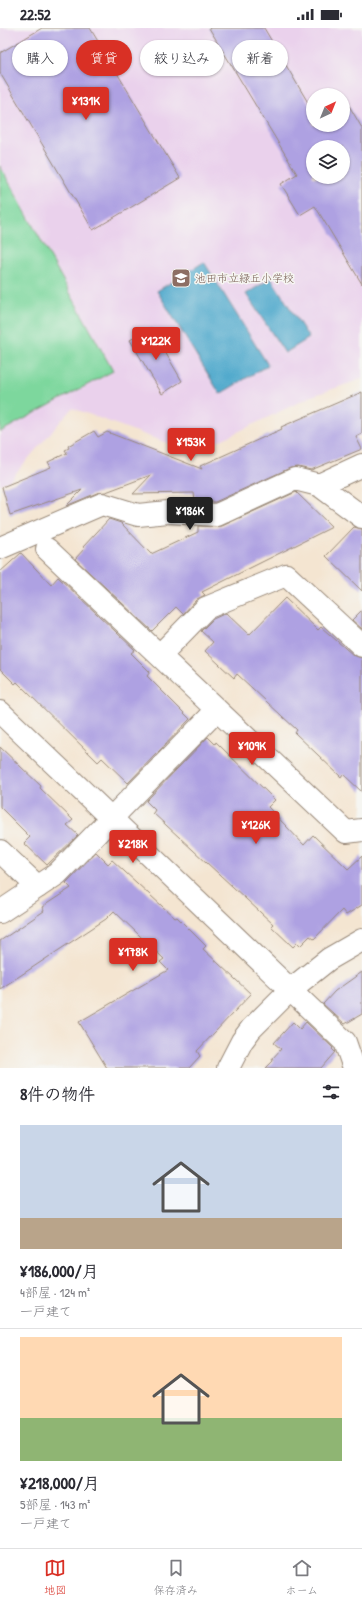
<!DOCTYPE html>
<html lang="ja">
<head>
<meta charset="utf-8">
<style>
  body { margin:0; font-family:"Patrick Hand","Klee One",sans-serif; background:#f7f7f7; color:#2b2b33; height:100vh; display:flex; flex-direction:column; font-size:15px; white-space:nowrap }
  * { box-sizing:border-box; margin:0 }
  p { font-size:13px; color:#7c7c81 }
  .icon { flex:none; width:22px; height:22px; fill:none; stroke:currentColor; stroke-width:2; stroke-linecap:round; stroke-linejoin:round }
  .map { position:relative; height:1040px; overflow:hidden }
  .panel { display:flex; flex-direction:column; background:#fff; flex:1 }
  .panel>* { flex:none }
  .guide { position:absolute; left:12px; top:12px; width:338px; height:36px; display:flex; gap:8px }
  .needle { width:26px; rotate:43deg }
  .controls { position:absolute; left:306px; top:60px; display:grid; gap:8px }
  .controls a { display:grid; place-items:center; width:44px; height:44px; border-radius:50%; background:#fff; box-shadow:0 1px 3px #0004; font-size:20px }
  .price { position:absolute; translate:-50% -34px; padding:0 9px; border-radius:4px; background:#d93025; color:#fff; font-size:13px; line-height:26px; filter:drop-shadow(0 1px 2px #0008) }
  .price::after { content:''; position:absolute; left:50%; top:24px; width:12px; height:9px; margin-left:-6px; background:inherit; clip-path:polygon(0 0,100% 0,50% 100%) }
  .price.active { background:#222; color:#fff }
  ul { padding:0; list-style:none }
  li { display:grid; align-content:center; gap:8px; height:212px; padding:0 20px }
  li+li { border-top:1px solid #e1e1e2 }
  li span { display:grid; place-items:center; height:124px; border-radius:0px; color:#555 }
  li>.icon { margin-inline-start:auto }
  span .icon { width:72px; height:72px; fill:#fffc; stroke-width:1 }
  li b { font-size:17px }
  h2 { display:flex; justify-content:space-between; align-items:center; height:48px; padding:0 20px; font-size:17px }
  .pill { padding:0 14px; border-radius:18px; background:#fff; box-shadow:0 1px 3px #0004; font-size:14px; line-height:36px }
  .pill.active { background:#d93025; color:#fff }
  .status { display:flex; justify-content:space-between; align-items:center; height:28px; padding:0 20px; background:#fff; direction:ltr }
  .status svg { height:11px; fill:currentColor }
  .tabs { display:flex; justify-content:space-around; align-items:center; height:56px; border-top:1px solid #e1e1e2; background:#fff; font-size:11px; color:#7c7c81 }
  .tabs a { display:grid; justify-items:center; gap:2px }
  .tabs .active { color:#d93025 }
  .map>svg:first-child { display:block }
  .built { fill:#ead1ec; fill-rule:evenodd }
  .green { fill:#7dd79d; stroke:#5c805e }
  .water { fill:#4fa9cc; stroke:#456a75 }
  .building { fill:#aea1e2; fill-rule:evenodd }
  .lines { fill:none; stroke-linecap:round; stroke-linejoin:round }
  .minor-casing { stroke:#988878; stroke-width:24 }
  .minor { stroke:#fff; stroke-width:22 }
  .labels { text-anchor:middle; dominant-baseline:central; stroke-width:3; stroke-linejoin:round; paint-order:stroke }
  .education-label { font-size:11px; fill:#785e54; stroke:#f6f6f2; text-anchor:start }
</style>
</head>
<body>
<div class="status"><b>22:52</b><svg viewBox="0 0 49 12"><path d="M0 12V9h3v3zM5 12V6h3v6zM10 12V3h3v9zM15 12V0h3v12zM26 1h20v11H26zM47 4h2v5h-2z"/></svg></div>
<div class="map">
<svg width="362" height="1040" viewBox="0 0 362 1040">
  <rect width="100%" height="100%" fill="#f6f6f2"/>
  <filter id="ink" filterUnits="userSpaceOnUse"><feTurbulence type="fractalNoise" baseFrequency=".025" numOctaves="2"/><feDisplacementMap in="SourceGraphic" scale="8" xChannelSelector="R" yChannelSelector="G"/><feConvolveMatrix kernelMatrix="1 2 1 2 8 2 1 2 1" color-interpolation-filters="sRGB"/></filter>
  <filter id="wash" filterUnits="userSpaceOnUse"><feTurbulence type="fractalNoise" baseFrequency=".012" numOctaves="4" result="noise"/><feDisplacementMap in="SourceGraphic" scale="16" xChannelSelector="R" yChannelSelector="G"/><feGaussianBlur stdDeviation="0.9" result="paint"/><feColorMatrix in="noise" values="0 0 0 0 0 0 0 0 0 0 0 0 0 0 0 0 0 1.4 0 .05"/><feComposite in="paint" operator="in"/></filter>
  <g filter="url(#wash)">
    <rect width="100%" height="100%" fill="#f4e5d1"/>
    <!-- built -->
    <path class="built" d="M0,0h362v351l-50,17 -118,57 -122,-45 -63,73 -9,3zM313,67h30v30h-30zM313,119h30v30h-30z"/>
    <!-- green -->
    <path class="green" d="M0,138l113,205 -113,61z"/>
    <!-- water -->
    <path class="water" d="M204,234l64,103 -48,29 -63,-103z
      M271,250l38,60 -24,15 -39,-59z"/>
    <g id="blocks">
      <!-- building -->
      <path class="building" d="M42,0h48l90,150 -87,52 -93,-157v-20z
        M209,0h55l49,83v14h30l1,-28 18,31v156l-47,-78 -15,9 -19,-31 16,-10zM313,119h30v30h-30z
        M151,300l31,53 -20,13 -32,-54z
        M362,364v42l-6,3 6,12 -51,21 -13,-3 -8,1 -75,34 -20,-1 -1,-8 -61,1 18,-19 -45,17 -9,1 -31,13 16,-16 -72,25 -8,-28 49,-20 -3,-5 19,-9 -2,-3 4,-2 -1,-2 26,-15 4,6 9,-5 95,37 -2,-3 82,-37 -1,-2z
        M296,464l36,35 -130,65 3,3 -8,4 -14,15 -7,-7 -24,24 -77,-72 10,-11 -2,-1 26,-28 12,4 30,31 47,-22v-6l18,1 6,-1z
        M354,499l8,2v62l-36,-35z
        M21,525l30,32 7,-8 77,73 -4,3 19,19 -3,4 43,43 -62,64 -26,-25 -4,4 -81,-80 -2,2 -15,-15v-97z
        M285,570l33,32 3,-3 32,28 9,3v134l-19,-18 -2,3 -46,-44 2,-3 -60,-56 -3,4 -29,-27 8,-9 -12,-11 12,-12 13,-6 23,22z
        M362,582v19l-10,-9z
        M208,709l7,7 1,-2 59,58 -7,7 36,38 9,-10 35,34 14,-13v49l-16,10 -4,-5 -28,29 -4,-3 -10,10 -3,-3 -4,4 -22,-21 2,-2 -120,-111 2,-3 -9,-9z
        M0,719l41,39 -1,2 33,32 -6,5 11,10 -31,30 -23,-22 6,-6 -30,-30z
        M96,824l12,12 4,-4 63,58 2,-1 29,29 -3,3 48,45 -54,57 3,5 -11,12h-82l-28,-46 89,-52 -8,-8 4,-3 -50,-48 -8,8 -106,70v-48l44,-30 -2,-4 29,-19 -5,-5z
        M362,944v42l-17,10 -22,-20 12,-13z
        M293,994l7,7 6,-7 27,26 -1,1 3,3 -14,16h-55l7,-7 -1,-2 9,-10 -7,-6z"/>
    </g>
  </g>
  <g filter="url(#ink)">
    <use href="#blocks" fill-opacity="0" stroke="#988878" stroke-width="1"/>
    <g class="lines">
      <defs>
        <path id="minor" d="M319,457l43,32
          M0,520l102,-44 36,11 30,-3 49,3 78,-36 24,6 43,-20
          M47,521l299,283 16,-2
          M160,627l46,-47 80,-33 76,71
          M0,684l345,330 9,26
          M0,823l38,36
          M0,884l57,-38 160,-164
          M228,1040l14,-27 9,-12 39,-39 39,-31 33,-19"/>
      </defs>
      <!-- minor casing -->
      <use href="#minor" class="minor-casing"/>
      <!-- minor -->
      <use href="#minor" class="minor"/>
    </g>
  </g>
  <!-- icons -->
  <defs>
    <symbol id="school-square" viewBox="-11 -11 22 22"><rect x="-9" y="-9" width="18" height="18" rx="4" fill="#8d6e63" stroke="#f6f6f2"/><path d="M0-5L7-2L0 1L-7-2ZM-4 1L0 2.5L4 1V4Q0 6-4 4Z" fill="#fff"/></symbol>
  </defs>
  <g fill-rule="evenodd">
    <use href="#school-square" x="170" y="239" width="22" height="22"/>
  </g>
  <g class="labels">
    <!-- education labels -->
    <g class="education-label">
      <text x="195" y="250">池田市立緑丘小学校</text>
    </g>
  </g>
</svg>
<div class="controls">
<a><svg class="needle" viewBox="-14 -14 28 28"><path d="M0-13l5 13h-10z" fill="#e53935"/><path d="M0 13l5-13h-10z" fill="#7c7c81"/></svg></a>
<a><svg class="icon" aria-label="layers" viewBox="0 0 24 24"><path d="M12 4l9 5-9 5-9-5zM3 14l9 5 9-5"/></svg></a>
</div>
<b class="price" style="left:86px;top:93px">¥131K</b>
<b class="price" style="left:156px;top:333px">¥122K</b>
<b class="price" style="left:191px;top:434px">¥153K</b>
<b class="price active" style="left:190px;top:503px">¥186K</b>
<b class="price" style="left:252px;top:738px">¥109K</b>
<b class="price" style="left:256px;top:817px">¥126K</b>
<b class="price" style="left:133px;top:836px">¥218K</b>
<b class="price" style="left:133px;top:944px">¥178K</b>
<div class="guide">
<a class="pill">購入</a>
<a class="pill active">賃貸</a>
<a class="pill">絞り込み</a>
<a class="pill">新着</a>
</div>
</div>
<section class="panel">
<h2>8件の物件<svg class="icon" aria-label="filters" viewBox="0 0 24 24"><path d="M4 7h16M4 17h16"/><circle cx="9" cy="7" r="2"/><circle cx="15" cy="17" r="2"/></svg></h2>
<ul>
<li><span style="background:linear-gradient(#c9d6e8 75%,#b9a48a 0)"><svg class="icon" aria-label="home" viewBox="0 0 24 24"><path d="M3 11l9-7 9 7M6 9v11h12V9"/></svg></span><div><b>¥186,000/月</b><p>4部屋 · 124 m²</p><p>一戸建て</p></div></li>
<li><span style="background:linear-gradient(#ffd9b3 65%,#8fb573 0)"><svg class="icon" aria-label="home" viewBox="0 0 24 24"><path d="M3 11l9-7 9 7M6 9v11h12V9"/></svg></span><div><b>¥218,000/月</b><p>5部屋 · 143 m²</p><p>一戸建て</p></div></li>
</ul>
</section>
<nav class="tabs">
<a class="active"><svg class="icon" aria-label="map" viewBox="0 0 24 24"><path d="M3 6l6-2 6 2 6-2v14l-6 2-6-2-6 2zM9 4v14M15 6v14"/></svg>地図</a>
<a><svg class="icon" aria-label="saved" viewBox="0 0 24 24"><path d="M7 4h10v16l-5-4-5 4z"/></svg>保存済み</a>
<a><svg class="icon" aria-label="home" viewBox="0 0 24 24"><path d="M3 11l9-7 9 7M6 9v11h12V9"/></svg>ホーム</a>
</nav>
</body>
</html>
